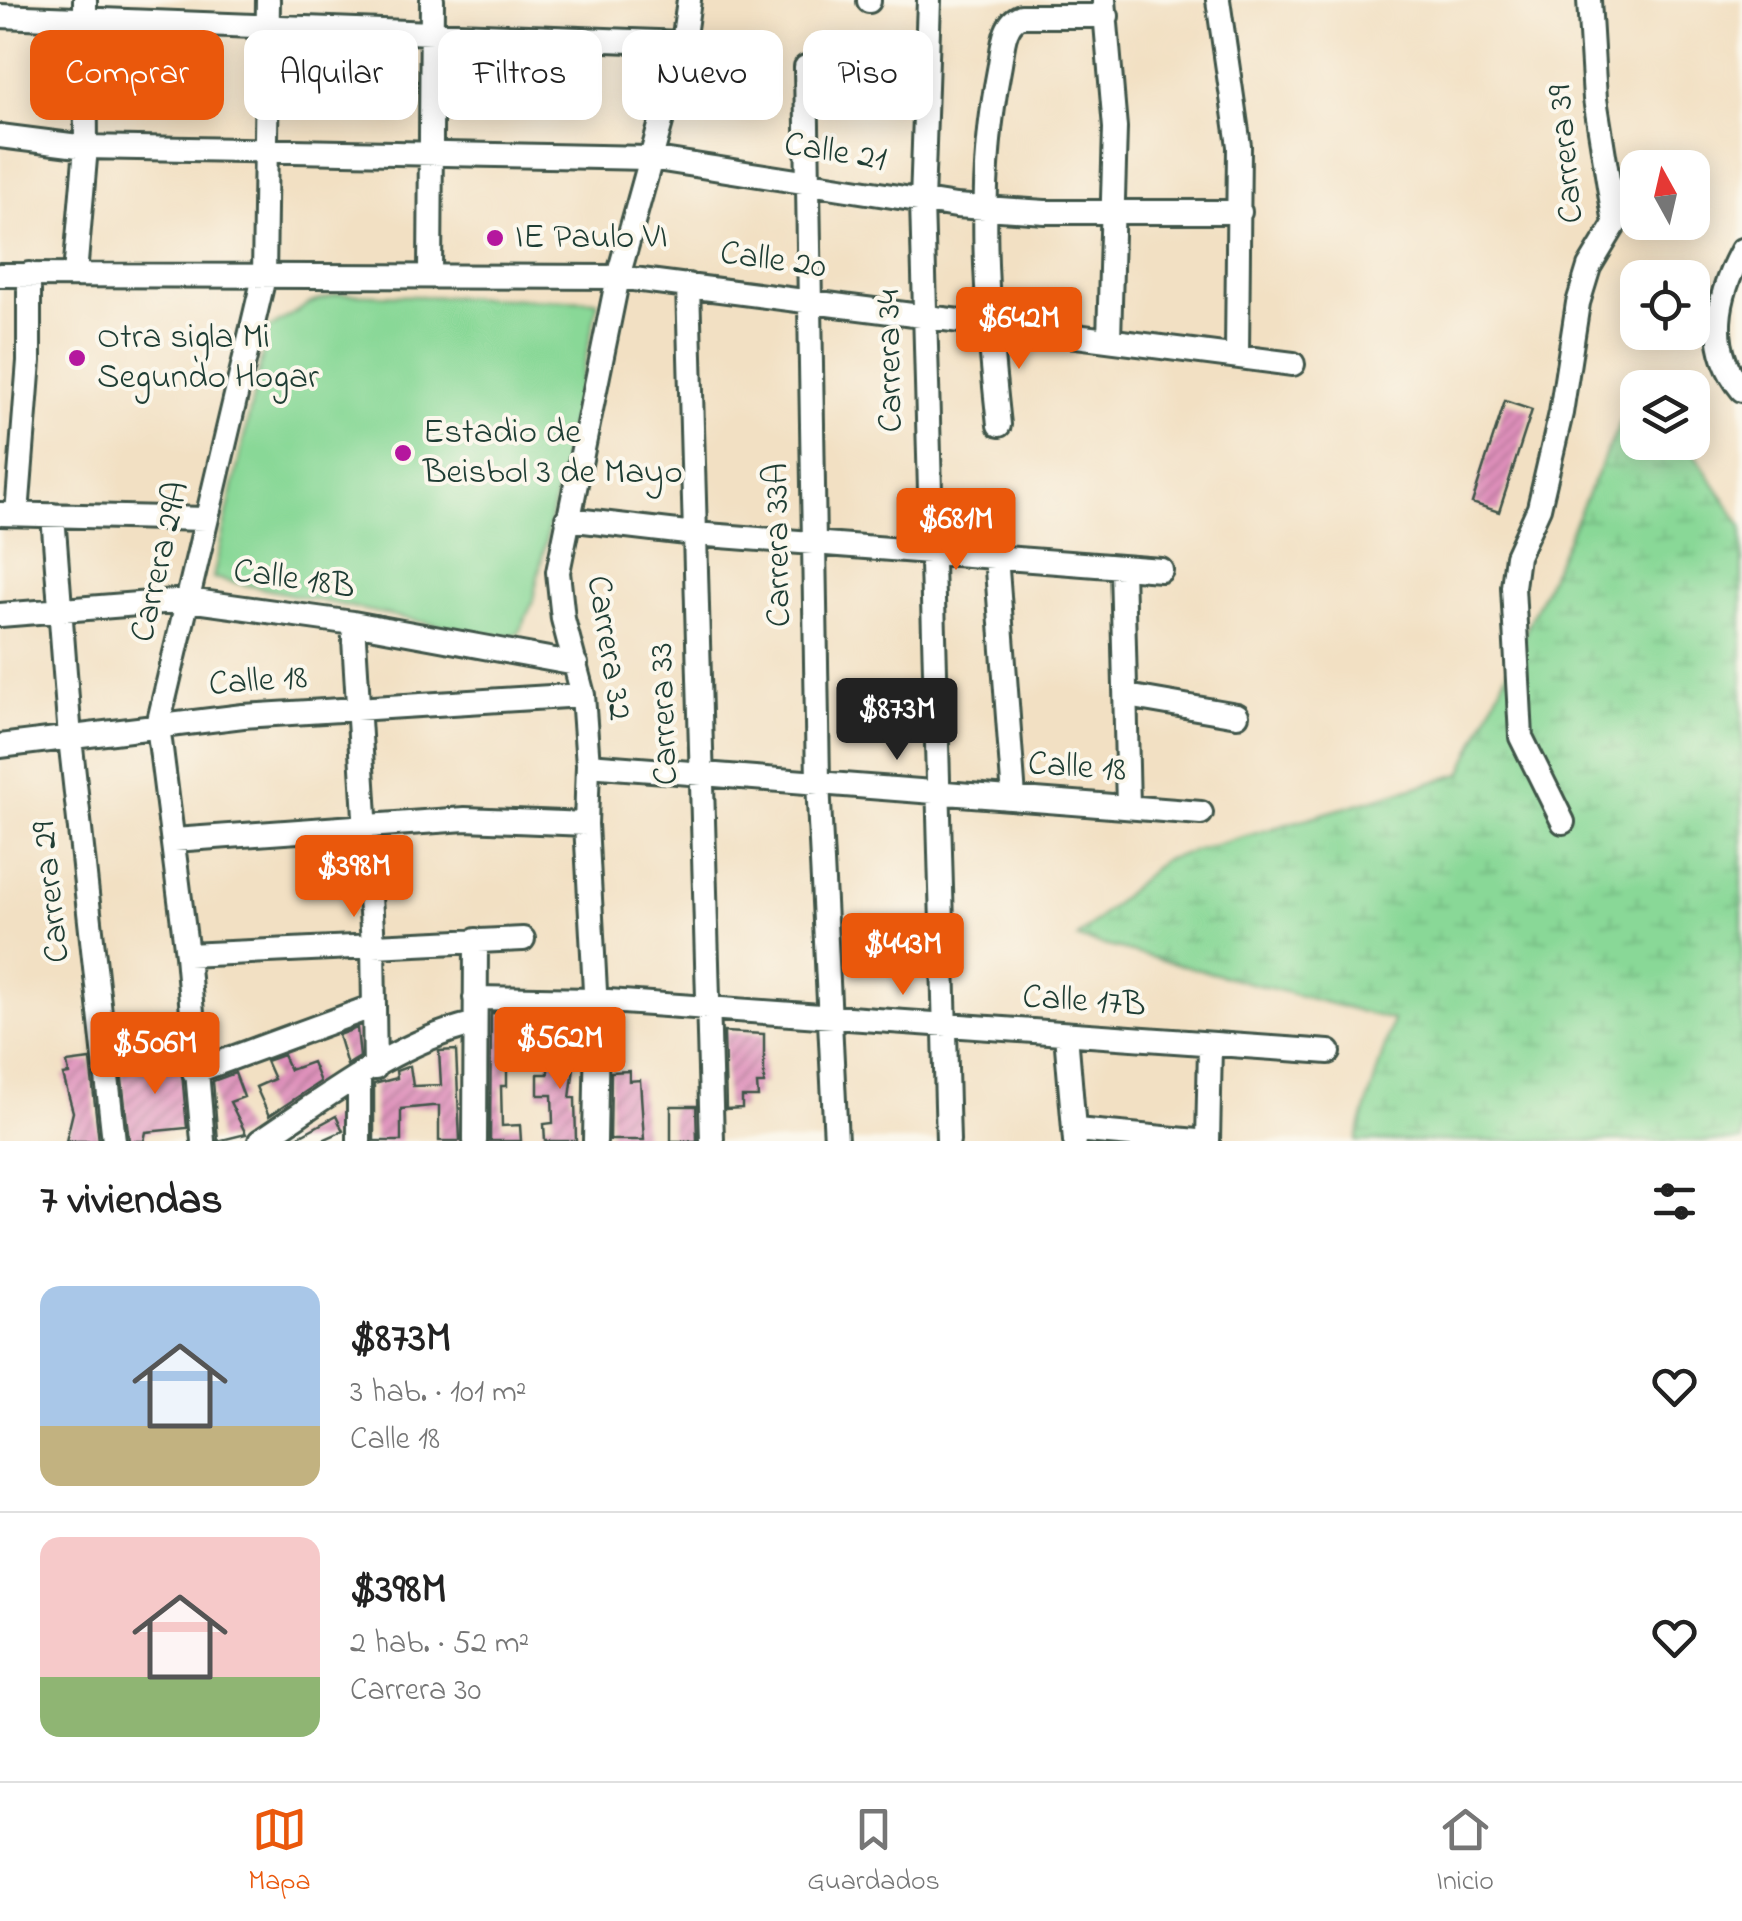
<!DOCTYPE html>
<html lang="es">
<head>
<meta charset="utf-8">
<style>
  body { margin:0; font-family:"Indie Flower",sans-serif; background:#f6f6f6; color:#222; height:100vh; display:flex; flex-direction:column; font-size:38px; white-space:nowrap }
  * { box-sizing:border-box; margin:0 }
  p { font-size:32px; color:#767676 }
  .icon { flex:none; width:55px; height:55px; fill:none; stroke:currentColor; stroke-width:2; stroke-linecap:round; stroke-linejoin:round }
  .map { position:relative; height:1141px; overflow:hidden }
  .drawer { display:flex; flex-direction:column; background:#fff; flex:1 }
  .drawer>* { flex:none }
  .banner { position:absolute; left:30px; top:30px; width:1000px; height:90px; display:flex; gap:20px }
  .needle { width:65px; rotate:352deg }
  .buttons { position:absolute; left:1620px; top:150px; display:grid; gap:20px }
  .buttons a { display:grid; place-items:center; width:90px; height:90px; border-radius:20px; background:#fff; box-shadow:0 5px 25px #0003; font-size:50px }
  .price { position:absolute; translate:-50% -85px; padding:0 22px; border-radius:10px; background:#ea580c; color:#fff; font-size:32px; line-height:65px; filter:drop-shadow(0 2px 5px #0008) }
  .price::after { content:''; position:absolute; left:50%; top:60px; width:30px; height:22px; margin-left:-15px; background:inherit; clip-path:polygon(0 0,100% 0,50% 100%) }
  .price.on { background:#222; color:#fff }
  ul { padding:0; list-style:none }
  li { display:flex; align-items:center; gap:30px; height:250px; padding:0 40px }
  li+li { border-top:2px solid #e0e0e0 }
  li span { display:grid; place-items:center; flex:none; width:280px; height:200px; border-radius:20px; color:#555 }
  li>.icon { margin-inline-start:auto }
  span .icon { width:120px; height:120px; fill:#fffc; stroke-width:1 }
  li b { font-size:42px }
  h2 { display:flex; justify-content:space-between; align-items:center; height:120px; padding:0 40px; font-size:42px }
  .pill { padding:0 35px; border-radius:20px; background:#fff; box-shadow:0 5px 25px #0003; font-size:35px; line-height:90px }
  .pill.on { background:#ea580c; color:#fff }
  .tabs { display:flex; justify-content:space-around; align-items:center; height:140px; border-top:2px solid #e0e0e0; background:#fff; font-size:28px; color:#767676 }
  .tabs a { display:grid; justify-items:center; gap:5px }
  .tabs .on { color:#ea580c }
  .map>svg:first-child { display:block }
  .grass { fill:#89d897; stroke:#548a66; stroke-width:2.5 }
  .wetland { fill:url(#wetland-marsh); stroke:#548a66; stroke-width:2.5 }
  .building { fill:url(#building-hatch) }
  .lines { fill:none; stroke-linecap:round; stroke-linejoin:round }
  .minor-casing { stroke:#3f5549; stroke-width:28 }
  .minor { stroke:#fff; stroke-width:22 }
  .poi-dot { fill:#b5179e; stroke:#fbf7ec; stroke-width:4 }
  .labels { text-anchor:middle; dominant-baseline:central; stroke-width:8; stroke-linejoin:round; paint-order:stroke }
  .street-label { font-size:35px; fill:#1f3d34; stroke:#fbf7ec }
  .poi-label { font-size:35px; fill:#1f3d34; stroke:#fbf7ec; text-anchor:start }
</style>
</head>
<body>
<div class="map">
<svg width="1742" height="1141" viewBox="0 0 1742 1141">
  <defs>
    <pattern id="wetland-marsh" width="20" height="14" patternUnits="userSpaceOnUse" patternTransform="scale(2.5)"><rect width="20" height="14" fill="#89d897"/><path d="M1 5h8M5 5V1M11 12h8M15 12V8" fill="none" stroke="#76ba83"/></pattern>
    <pattern id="building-hatch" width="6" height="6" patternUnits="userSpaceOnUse" patternTransform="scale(2.5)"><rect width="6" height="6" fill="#de8fba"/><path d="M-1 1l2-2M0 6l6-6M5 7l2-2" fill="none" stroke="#b37698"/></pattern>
  </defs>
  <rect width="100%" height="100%" fill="#fbf7ec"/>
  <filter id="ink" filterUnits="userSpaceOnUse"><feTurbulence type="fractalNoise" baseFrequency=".01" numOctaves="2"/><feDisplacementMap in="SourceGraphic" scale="20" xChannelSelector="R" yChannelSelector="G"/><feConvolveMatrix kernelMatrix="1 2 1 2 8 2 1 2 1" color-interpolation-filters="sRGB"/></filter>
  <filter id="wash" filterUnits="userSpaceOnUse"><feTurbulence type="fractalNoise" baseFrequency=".0048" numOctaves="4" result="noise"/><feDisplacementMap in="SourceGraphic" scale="40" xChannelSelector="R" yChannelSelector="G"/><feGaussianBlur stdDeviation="2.25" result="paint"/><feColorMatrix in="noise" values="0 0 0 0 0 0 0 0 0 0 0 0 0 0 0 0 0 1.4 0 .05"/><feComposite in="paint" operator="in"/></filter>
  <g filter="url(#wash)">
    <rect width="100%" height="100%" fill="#f2e0c3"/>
    <!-- grass -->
    <path class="grass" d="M339,294l259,7 -66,303 -14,30 -19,4 -286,-60 55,-249 43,-26z"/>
    <!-- wetland -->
    <path class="wetland" d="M1642,374l8,13 -12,1v54l49,1 55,83v615h-386l37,-121 -316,-82 86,-78 298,-86z"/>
    <g id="blocks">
      <!-- building -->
      <path class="building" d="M1505,401l27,9 -33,102 -27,-9z
        M491,1013l16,1v72h-6l1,40 18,-1 1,16h-31z
        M531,1016h14v23h-14z
        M357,1028l3,29 -13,8 -9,-30z
        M724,1032l40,2v50h-7l1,13h-16v11l-16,1z
        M548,1044h29l-7,54h5l1,43h-31l-1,-17 9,-1 -1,-28h-14v-21h10z
        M456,1050l4,91h-21v-35h-7l-31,3v32h-27v-57l23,-6 -1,-7 14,-5 3,20 28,-1 -2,-34z
        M180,1051l7,77 -41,4 -2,9h-15l-8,-70 38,-4 -2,-13z
        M283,1055l7,15 22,-8 8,20 -51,34 -13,-29 18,-8 -8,-18z
        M90,1060l9,81h-33l7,-29 -10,-37 6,-1 -2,-11z
        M629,1071v10l11,-1 4,60h-34l1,-68z
        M235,1073l9,24 -14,5 16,32 -28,7 -5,-60z
        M671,1106h25l1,35h-26z
        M336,1116l7,15 -22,10h-31z"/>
    </g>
  </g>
  <g filter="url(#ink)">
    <use href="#blocks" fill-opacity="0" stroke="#3f5549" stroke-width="2.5"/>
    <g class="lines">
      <defs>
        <path id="minor" d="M869,0v1
          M929,0l-7,202 26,939
          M1104,0l11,128 -6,211
          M1218,0l21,146 -2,208
          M0,16l683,27
          M806,67l12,715 18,359
          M0,136l86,11 564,11 306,48 89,6h195
          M1742,250c-25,46 -36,96 0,140
          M430,273l2,-273
          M75,274l11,-127 -1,-147
          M0,275l618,2 675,87
          M688,285l24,856
          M999,425c-13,-118 -23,-237 0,-355 4,-19 3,-47 22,-54h86
          M0,514l206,5
          M17,514l12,-153v-87
          M53,515l17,223 44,403
          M567,519l128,15 466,36
          M996,556l18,242
          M1122,567l6,239
          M0,615l188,-15 165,23 223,41
          M353,623l20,322 2,123
          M1127,696l110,19
          M0,746l243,-30 340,-21
          M588,765l613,48
          M1563,822l-42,-85 -8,-150 4,-31 22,-48 22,-95 17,-110 11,-36 26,-43 -20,-125 -6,-99
          M174,840l291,-21 121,5
          M187,955l336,-16
          M475,998l119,2 735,52
          M1066,1034l9,107
          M194,1072l180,-66
          M1076,1130l121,11
          M203,1141l-16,-186 -29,-230 106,-448 4,-277
          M260,1141c65,-43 136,-99 213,-117
          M359,1141v-66
          M475,1141l1,-201
          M595,1141l2,-113 -11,-204 2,-59 -5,-70 -20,-76 -5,-47 60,-295 65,-234 6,-43
          M1208,1141l2,-95"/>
      </defs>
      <!-- minor casing -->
      <use href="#minor" class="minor-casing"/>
      <!-- minor -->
      <use href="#minor" class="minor"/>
    </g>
  </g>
  <!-- markers -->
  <g class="poi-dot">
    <circle cx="495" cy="238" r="10"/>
    <circle cx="77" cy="358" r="10"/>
    <circle cx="403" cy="453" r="10"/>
  </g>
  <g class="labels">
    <!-- street labels -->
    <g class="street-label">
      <text transform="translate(835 153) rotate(9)">Calle 21</text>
      <text transform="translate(1567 154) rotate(-95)">Carrera 39</text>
      <text transform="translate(773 261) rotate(8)">Calle 20</text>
      <text transform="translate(891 361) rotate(-91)">Carrera 34</text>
      <text transform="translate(779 545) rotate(-91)">Carrera 33A</text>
      <text transform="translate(161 562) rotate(-77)">Carrera 29A</text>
      <text transform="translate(294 580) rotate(8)">Calle 18B</text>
      <text transform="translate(608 648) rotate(81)">Carrera 32</text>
      <text transform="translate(258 682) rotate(-4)">Calle 18</text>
      <text transform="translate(665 714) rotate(-92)">Carrera 33</text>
      <text transform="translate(1077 768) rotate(4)">Calle 18</text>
      <text transform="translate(52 892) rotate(-96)">Carrera 29</text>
      <text transform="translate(1084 1002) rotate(4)">Calle 17B</text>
    </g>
    <!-- poi labels -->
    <g class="poi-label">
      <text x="515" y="238">IE Paulo VI</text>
      <text x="97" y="338">Otra sigla Mi<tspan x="97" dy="40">Segundo Hogar</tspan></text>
      <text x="423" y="433">Estadio de<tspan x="423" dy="40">Beisbol 3 de Mayo</tspan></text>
    </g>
  </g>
</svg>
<div class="buttons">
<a><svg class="needle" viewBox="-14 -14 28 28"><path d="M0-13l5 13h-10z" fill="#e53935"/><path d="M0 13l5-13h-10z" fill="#767676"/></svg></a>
<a><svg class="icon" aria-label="locate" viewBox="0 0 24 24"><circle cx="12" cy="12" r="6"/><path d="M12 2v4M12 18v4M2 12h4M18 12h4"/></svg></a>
<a><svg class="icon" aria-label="layers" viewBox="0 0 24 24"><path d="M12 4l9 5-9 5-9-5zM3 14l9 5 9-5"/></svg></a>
</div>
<b class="price" style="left:1019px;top:372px">$642M</b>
<b class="price" style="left:956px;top:573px">$681M</b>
<b class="price on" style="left:897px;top:763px">$873M</b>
<b class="price" style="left:354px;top:920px">$398M</b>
<b class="price" style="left:903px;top:998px">$443M</b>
<b class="price" style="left:560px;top:1092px">$562M</b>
<b class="price" style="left:155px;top:1097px">$506M</b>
<div class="banner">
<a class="pill on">Comprar</a>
<a class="pill">Alquilar</a>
<a class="pill">Filtros</a>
<a class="pill">Nuevo</a>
<a class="pill">Piso</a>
</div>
</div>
<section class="drawer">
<h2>7 viviendas<svg class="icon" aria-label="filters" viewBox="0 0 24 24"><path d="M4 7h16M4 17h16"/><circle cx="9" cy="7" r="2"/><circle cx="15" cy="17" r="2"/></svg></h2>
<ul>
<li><span style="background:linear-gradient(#a9c7e8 70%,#c2b280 0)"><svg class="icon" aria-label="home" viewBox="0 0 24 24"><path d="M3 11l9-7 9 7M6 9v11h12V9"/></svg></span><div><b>$873M</b><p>3 hab. · 101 m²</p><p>Calle 18</p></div><svg class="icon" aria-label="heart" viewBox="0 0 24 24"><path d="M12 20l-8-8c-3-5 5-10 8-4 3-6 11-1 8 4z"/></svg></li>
<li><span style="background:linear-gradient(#f6c9c9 70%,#8fb573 0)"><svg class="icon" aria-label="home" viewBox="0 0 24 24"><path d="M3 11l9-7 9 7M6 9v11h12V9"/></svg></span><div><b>$398M</b><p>2 hab. · 52 m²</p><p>Carrera 30</p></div><svg class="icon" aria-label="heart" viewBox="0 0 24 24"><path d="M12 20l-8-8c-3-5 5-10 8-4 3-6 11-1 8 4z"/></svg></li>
</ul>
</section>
<nav class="tabs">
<a class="on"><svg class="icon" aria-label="map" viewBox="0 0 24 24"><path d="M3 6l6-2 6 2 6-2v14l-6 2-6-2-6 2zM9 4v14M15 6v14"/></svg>Mapa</a>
<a><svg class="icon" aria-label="saved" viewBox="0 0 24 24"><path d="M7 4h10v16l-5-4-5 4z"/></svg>Guardados</a>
<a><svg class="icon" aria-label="home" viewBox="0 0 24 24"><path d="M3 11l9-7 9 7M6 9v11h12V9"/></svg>Inicio</a>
</nav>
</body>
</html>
